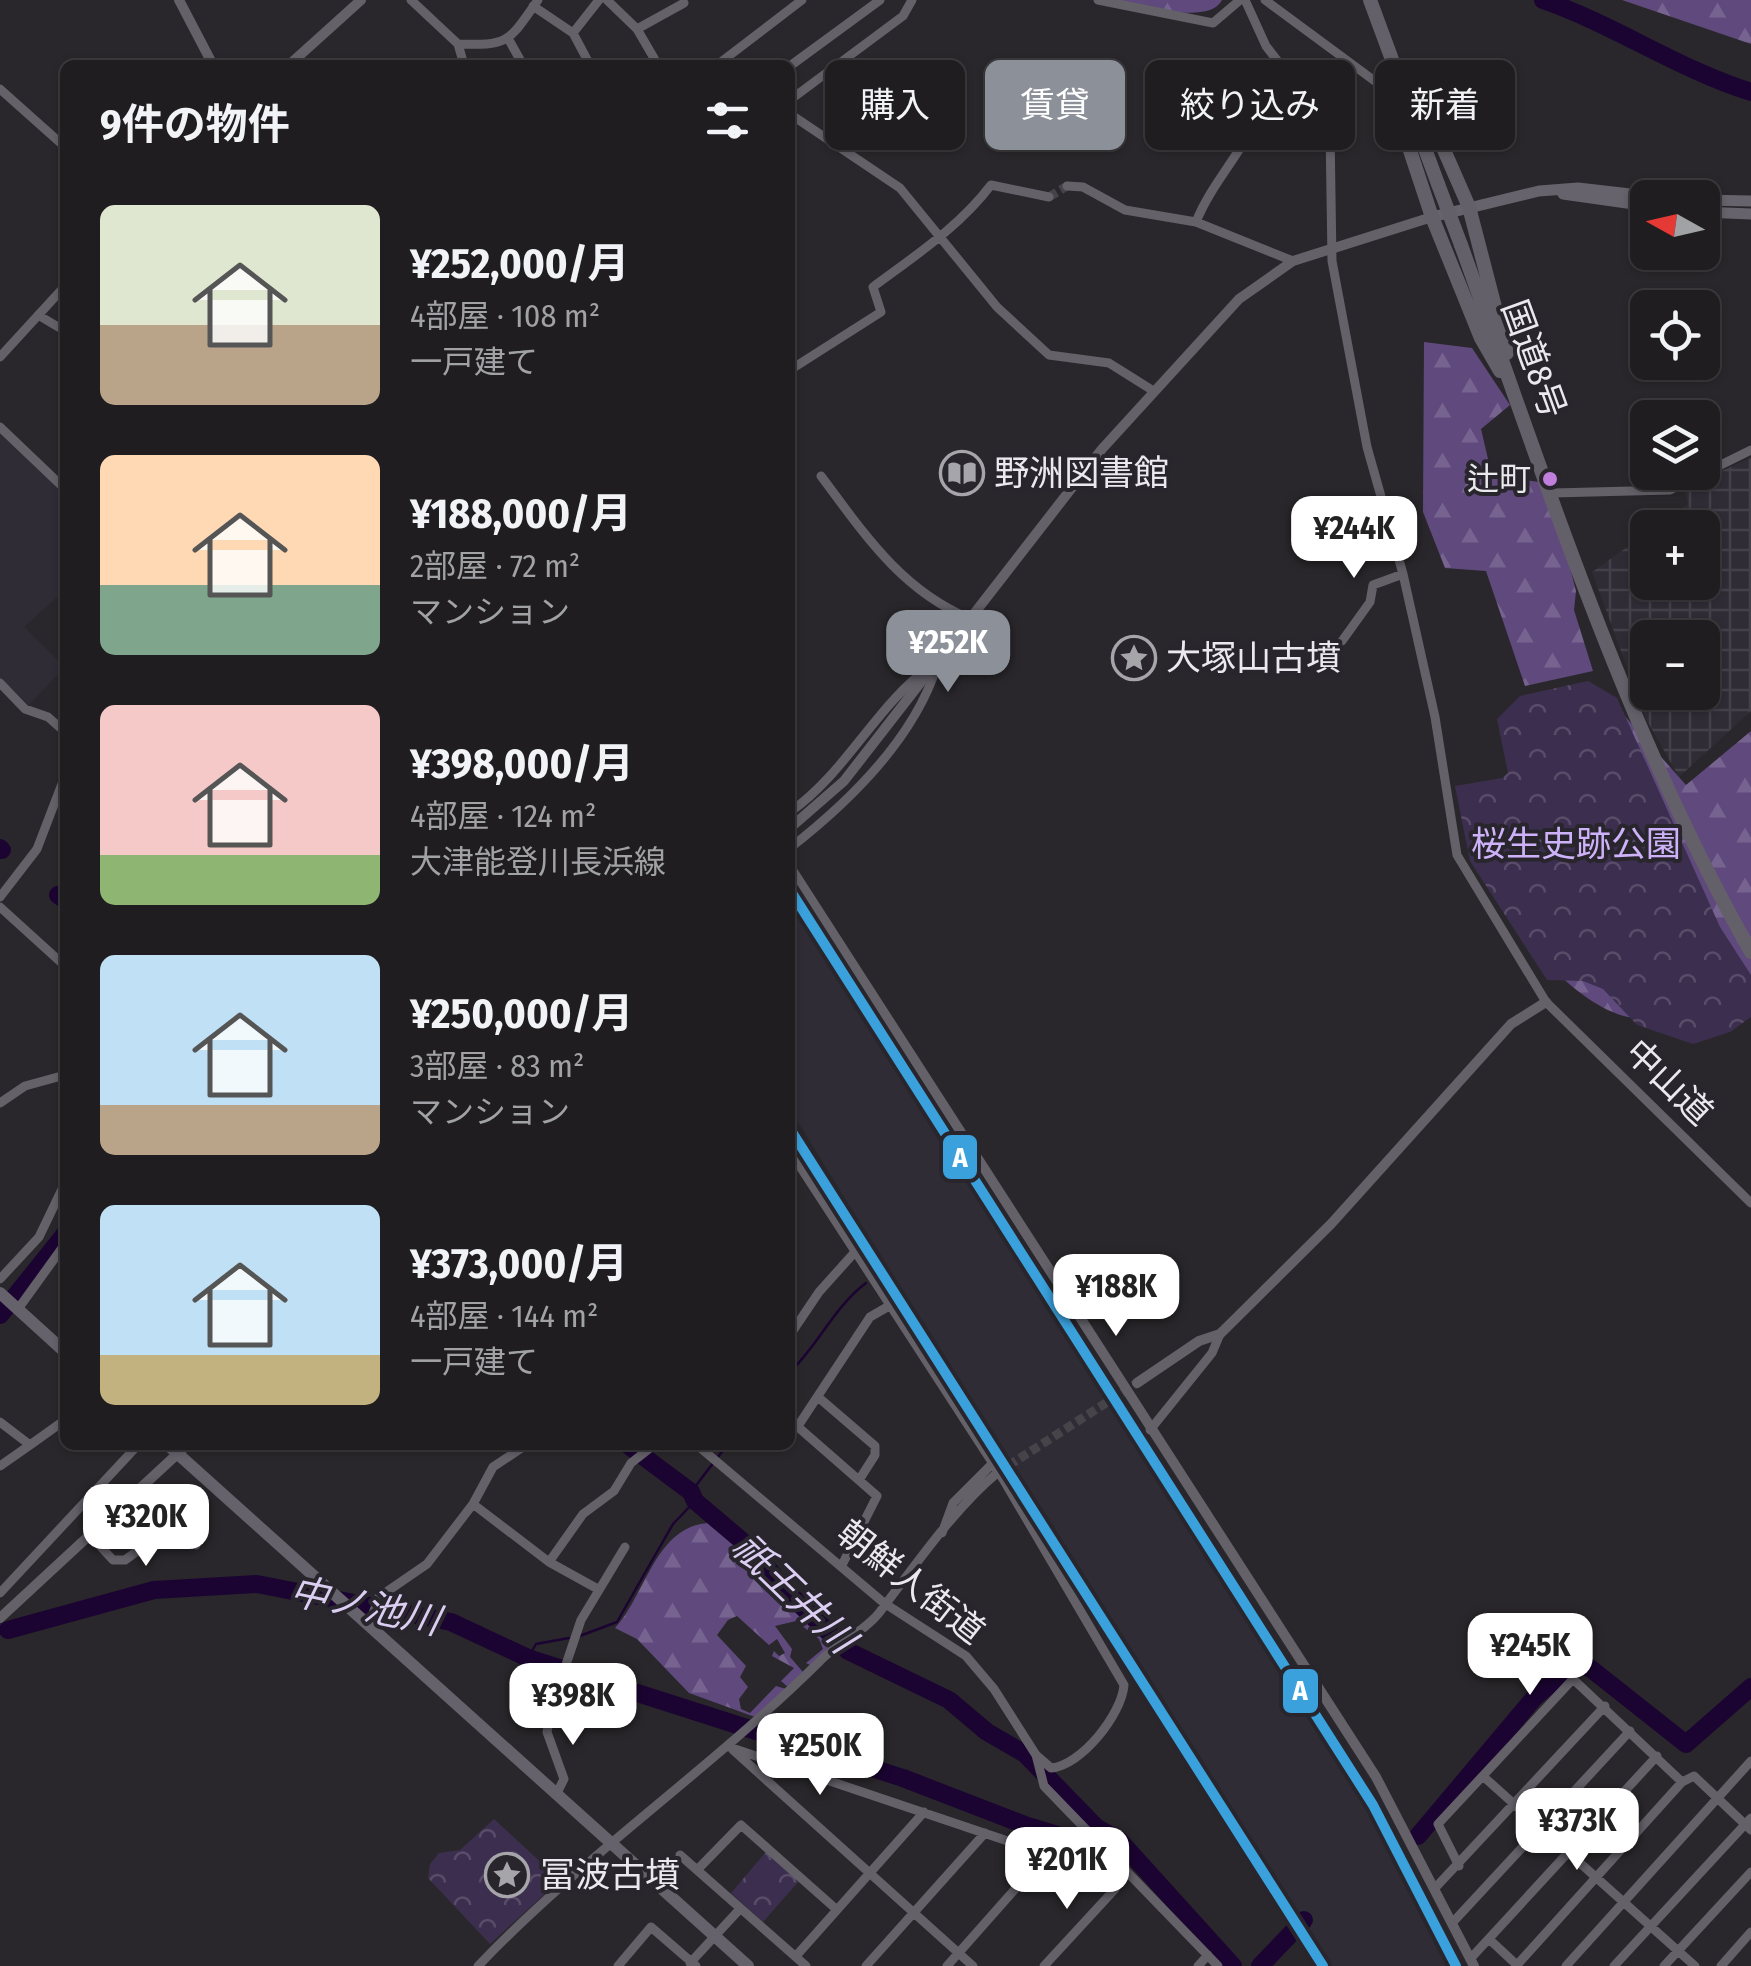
<!DOCTYPE html>
<html lang="ja">
<head>
<meta charset="utf-8">
<style>
  body { margin:0; font-family:"Fira Sans Condensed","Noto Sans JP",sans-serif; background:#2c2a2d; color:#f1f3f6; height:100vh; display:flex; flex-direction:column; font-size:38px; white-space:nowrap }
  * { box-sizing:border-box; margin:0 }
  p { font-size:32px; color:#a1a2a5 }
  .icon { flex:none; width:55px; height:55px; fill:none; stroke:currentColor; stroke-width:2; stroke-linecap:round; stroke-linejoin:round }
  .map { position:relative; flex:1; overflow:hidden }
  .sheet { position:absolute; left:60px; top:60px; width:735px; height:1390px; display:flex; flex-direction:column; background:#1f1d20; border-radius:15px; box-shadow:0 2px 8px #0004,0 0 0 2px #3c3b3e }
  .sheet>* { flex:none }
  .hud { position:absolute; left:825px; top:60px; width:775px; height:90px; display:flex; gap:20px }
  .needle { width:65px; rotate:278deg }
  .tools { position:absolute; left:1630px; top:180px; display:grid; gap:20px }
  .tools a { display:grid; place-items:center; width:90px; height:90px; border-radius:15px; background:#1f1d20; box-shadow:0 2px 8px #0004,0 0 0 2px #3c3b3e; font-size:50px }
  .price { position:absolute; translate:-50% -85px; padding:0 22px; border-radius:20px; background:#fff; color:#222; font-size:32px; line-height:65px; filter:drop-shadow(0 2px 5px #0008) }
  .price::after { content:''; position:absolute; left:50%; top:60px; width:30px; height:22px; margin-left:-15px; background:inherit; clip-path:polygon(0 0,100% 0,50% 100%) }
  .price.on { background:#8c9099; color:#fff }
  ul { padding:0; list-style:none }
  li { display:flex; align-items:center; gap:30px; height:250px; padding:0 40px }
  li span { display:grid; place-items:center; flex:none; width:280px; height:200px; border-radius:15px; color:#555 }
  li>.icon { margin-inline-start:auto }
  span .icon { width:120px; height:120px; fill:#fffc; stroke-width:1 }
  li b { font-size:42px }
  h2 { display:flex; justify-content:space-between; align-items:center; height:120px; padding:0 40px; font-size:42px }
  .pill { padding:0 35px; border-radius:15px; background:#1f1d20; box-shadow:0 2px 8px #0004,0 0 0 2px #3c3b3e; font-size:35px; line-height:90px }
  .pill.on { background:#8c9099; color:#fff }
  .map>svg:first-child { display:block }
  .built { fill:#302c36 }
  .industrial { fill:url(#industrial-grid); fill-rule:evenodd }
  .forest { fill:url(#forest-firs) }
  .park { fill:url(#park-crowns) }
  .lines { fill:none; stroke-linecap:round; stroke-linejoin:round }
  .stream { stroke:#1b0432; stroke-width:2.5 }
  .river { stroke:#1b0432; stroke-width:18 }
  .minor-tunnel { stroke:#464448; stroke-width:9; stroke-dasharray:9 4.5; stroke-linecap:butt }
  .minor { stroke:#646169; stroke-width:9 }
  .tertiary { stroke:#646169; stroke-width:10 }
  .secondary { stroke:#67636c; stroke-width:11 }
  .primary { stroke:#65626b; stroke-width:12 }
  .trunk { stroke:#646069; stroke-width:14 }
  .trunk-bridge { stroke:#646069; stroke-width:14 }
  .rail-1-casing { stroke:#28262c; stroke-width:18 }
  .rail-1 { stroke:#3aa1dd; stroke-width:10 }
  .bus-dot { fill:#c07fdc; stroke:#28262c; stroke-width:4 }
  .labels { text-anchor:middle; dominant-baseline:central; stroke-width:8; stroke-linejoin:round; paint-order:stroke }
  .bus-label { font-size:32px; fill:#eae9ed; stroke:#28262c; text-anchor:end }
  .street-label { font-size:35px; fill:#eae9ed; stroke:#28262c }
  .poi-label { font-size:35px; fill:#eae9ed; stroke:#28262c; text-anchor:start }
  .park-label { font-size:35px; fill:#ceb2f9; stroke:#28262c }
  .water-label { font-size:38px; font-style:italic; fill:#dbcef2; stroke:#28262c }
  .line-badge { stroke:#28262c; stroke-width:4 }
  .badge-label { font-size:28px; text-anchor:middle; font-weight:bold; fill:#fff }
</style>
</head>
<body>
<div class="map">
<svg width="1751" height="1966" viewBox="0 0 1751 1966">
  <defs>
    <pattern id="industrial-grid" width="8" height="8" patternUnits="userSpaceOnUse" patternTransform="scale(2.5)"><rect width="8" height="8" fill="#302c36"/><path d="M0 4h8M4 0v8" fill="none" stroke="#44404a"/></pattern>
    <pattern id="forest-firs" width="22" height="20" patternUnits="userSpaceOnUse" patternTransform="scale(2.5)"><rect width="22" height="20" fill="#5f497d"/><path d="M5 1l3.5 6h-7zM16 11l3.5 6h-7z" fill="#766390"/></pattern>
    <pattern id="park-crowns" width="20" height="18" patternUnits="userSpaceOnUse" patternTransform="scale(2.5)"><rect width="20" height="18" fill="#3c2e4e"/><path d="M2 6a3 3 0 1 1 6 0M12 15a3 3 0 1 1 6 0" fill="none" stroke="#584c68"/></pattern>
  </defs>
  <rect width="100%" height="100%" fill="#29272b"/>
  <!-- built -->
  <path class="built" d="M0,433l65,62v95l-41,37 41,40 -36,38 -29,-27z
    M790,896l596,936 68,134h-122l-416,-652 -126,-205z"/>
  <!-- industrial -->
  <path class="industrial" d="M1751,458v253l-72,66 -33,-58 -54,-147 55,-39 1,49h54v-54l-47,-1 33,-23 -5,-16zM1648,638h54v54h-54z"/>
  <!-- forest -->
  <path class="forest" d="M1116,0h106c-13,26 -82,5 -106,0z
    M1622,0h129v44z
    M1424,342l48,6 38,57 -29,24 11,47 56,7 28,108 -2,19 19,61 -68,15 -39,-115 -41,-3 -22,-56z
    M1614,704l72,81 65,-54v273c-103,18 -125,36 -206,-42z
    M708,1523l37,32 45,55 13,4 28,30 -19,22 -6,-3 17,-14 -4,-10 -23,-18 -21,5 17,23 -2,8 13,15 -15,15 -7,-6 13,-13 -22,-12 2,-5 5,5 6,-3 -8,-14 -8,6 -32,-29 -9,4 -11,15 29,31 -6,11 8,10 -9,12 2,10 9,4 26,-27 10,3 -31,28 -66,-24 -52,-54 -22,-11c31,-33 40,-101 93,-105z"/>
  <!-- park -->
  <path class="park" d="M1588,681l29,17 103,229 31,48v42l-21,15 -37,12 -56,-19 -34,-36 -20,-8 -36,-1 -77,-119 -15,-75 47,-8 6,-5 -11,-54 23,-23z
    M494,1819l66,61 -70,64 -62,-66 2,-14 9,-11 21,-3z
    M766,1852l33,29 -36,41 -32,-29z"/>
  <g class="lines">
    <!-- stream -->
    <path class="stream" d="M790,1372c29,-28 44,-65 76,-89
      M691,1492l36,-47
      M577,1637l40,-15 56,-98 22,-23
      M528,1658l8,-14 33,-6"/>
    <!-- river -->
    <path class="river" d="M1543,0c72,25 135,69 208,92
      M0,848l2,2
      M58,895l7,5
      M0,1315l65,-81
      M628,1445l63,47 4,9 59,50 31,39 63,61 101,49 38,32 38,22 72,74 22,12 114,126
      M8,1630l146,-40 103,-6 194,38 77,36 375,120 122,47 62,19 23,-7
      M1418,1836l116,-138 39,-33 17,3 96,76 65,-57
      M1260,1966l44,-46"/>
    <!-- minor-tunnel -->
    <path class="minor-tunnel" d="M1049,197l18,-11
      M997,1473l140,-90"/>
    <!-- minor -->
    <path class="minor" d="M411,0l47,44 6,21
      M607,0l30,29 21,36
      M1098,0l115,23 27,-23
      M1245,0l21,46 64,83 2,132 35,186 36,127 32,143 22,138 89,147 205,201
      M1265,0l126,93
      M533,6l40,27 17,32
      M637,29l47,-26
      M573,33l26,-33
      M509,40l14,25
      M458,44c52,2 51,-3 80,-44
      M717,65l85,-65
      M790,66l90,-66
      M0,89l65,58
      M790,100l113,-84 9,-16
      M790,114l110,74 97,119 52,48 60,8 43,27
      M1067,186l16,1 42,23 71,12 97,39
      M1196,222c17,-43 53,-75 66,-119
      M38,315l27,16
      M0,357l65,-71
      M790,370l91,-58 -8,-25c43,-32 86,-60 118,-102l58,12
      M0,427l65,62
      M821,476c42,56 79,113 147,142
      M1553,493l117,-3 81,-40
      M1342,641l28,-39 3,-17 30,-11
      M0,683l25,26 23,8 17,15
      M790,812c57,-40 86,-107 142,-147
      M790,848c59,-46 124,-110 147,-182
      M0,897l37,-48 28,-73
      M0,907l65,59
      M0,1103l25,-17 40,-11
      M790,1151l213,328 121,206c-2,29 -43,81 -73,83l-15,-13
      M0,1279l39,-42 26,-54
      M18,1309l47,-65
      M790,1335l29,-43 35,-39
      M818,1397l57,49v9l-16,25
      M790,1420l87,76 -35,69
      M0,1422l30,23 35,-25
      M798,1426l72,-109 19,-11
      M1150,1430l62,-77 8,-19
      M697,1445l187,158 82,53 28,33 42,66 8,31 174,180
      M0,1466l30,-21
      M473,1504l76,58
      M177,1522l19,23
      M942,1533l11,-30 40,-40
      M90,1535l23,25h12l52,-38 12,-21
      M596,1588l-47,-26 34,-48 31,-23 17,-28 23,-18
      M0,1593l138,-148
      M365,1621l7,-5 7,-19 48,-33 46,-60 20,-37 33,-22
      M729,1747l317,107 71,16
      M733,1750l240,216
      M1485,1778l210,188
      M556,1795l8,-16 -17,-47 4,-23 30,-89 44,-73
      M680,1855l126,111
      M1459,1866l-21,-42 135,-145 109,103
      M697,1870l44,-45 95,84
      M1436,1887l169,-181
      M1454,1921l176,-190
      M1490,1940l28,26
      M796,1956l128,-144
      M1471,1958l186,-202
      M690,1963l49,-53
      M1517,1965l165,-183 12,-6 57,54
      M478,1966c106,-111 233,-197 342,-305 17,-18 44,-29 59,-48 35,-46 74,-103 118,-140
      M618,1966l33,-39 45,39
      M866,1966l119,-133
      M947,1966l99,-112
      M1044,1966l71,-77 4,-21
      M1198,1966l10,-11
      M1566,1966l185,-205
      M1614,1966l137,-148
      M1664,1966l87,-94
      M1721,1966l30,-34"/>
    <!-- tertiary -->
    <path class="tertiary" d="M179,0l34,65
      M289,65l72,-65
      M790,828l54,-47 258,-332 137,-150 54,-38 139,-44
      M790,867l586,910 98,189
      M1137,1383l62,-42 21,-7 111,-110 180,-200 35,-22
      M0,1618l187,-173"/>
    <!-- secondary -->
    <path class="secondary" d="M1563,194l85,12
      M1702,200l49,1
      M1702,212l49,2
      M1432,217l107,-26 39,-3 87,10"/>
    <!-- primary -->
    <path class="primary" d="M0,1293l65,59
      M168,1445l580,521"/>
    <!-- trunk -->
    <path class="trunk" d="M1370,0l68,184
      M1394,64l22,22 53,121 38,146
      M1394,64l-3,29 41,124 49,121 19,33
      M1461,245c86,238 164,486 290,707"/>
    <!-- trunk-bridge -->
    <path class="trunk-bridge" d="M1438,184l23,61"/>
    <defs>
      <path id="rail-1" d="M790,890l583,915 83,161
        M790,1129l533,837"/>
    </defs>
    <!-- rail-1 casing -->
    <use href="#rail-1" class="rail-1-casing"/>
    <!-- rail-1 -->
    <use href="#rail-1" class="rail-1"/>
  </g>
  <!-- icons -->
  <defs>
    <symbol id="library-ring" viewBox="-11 -11 22 22"><circle r="9.5" fill="#28262c" stroke="#a6a5a9" stroke-width="1.5"/><path d="M-6-4Q-3-5.5-.7-3.5V5Q-3 3-6 4ZM6-4Q3-5.5 .7-3.5V5Q3 3 6 4Z" fill="#a6a5a9"/></symbol>
    <symbol id="sight-ring" viewBox="-11 -11 22 22"><circle r="9.5" fill="#28262c" stroke="#a6a5a9" stroke-width="1.5"/><path d="M0-6L1.8-2.2L6-1.7L2.9 1.2L3.7 5.4L0 3.3L-3.7 5.4L-2.9 1.2L-6-1.7L-1.8-2.2Z" fill="#a6a5a9"/></symbol>
  </defs>
  <g fill-rule="evenodd">
    <use href="#library-ring" x="937" y="448" width="50" height="50"/>
    <use href="#sight-ring" x="1109" y="633" width="50" height="50"/>
    <use href="#sight-ring" x="482" y="1850" width="50" height="50"/>
  </g>
  <!-- markers -->
  <circle class="bus-dot" cx="1550" cy="479" r="9"/>
  <g class="labels">
    <!-- bus labels -->
    <g class="bus-label">
      <text x="1531" y="479">辻町</text>
    </g>
    <!-- street labels -->
    <g class="street-label">
      <text transform="translate(1534 359) rotate(70)">国道8号</text>
      <text transform="translate(1669 1082) rotate(44)">中山道</text>
      <text transform="translate(911 1582) rotate(38)">朝鮮人街道</text>
    </g>
    <!-- poi labels -->
    <g class="poi-label">
      <text x="994" y="473">野洲図書館</text>
      <text x="1166" y="658">大塚山古墳</text>
      <text x="540" y="1875">冨波古墳</text>
    </g>
    <!-- park labels -->
    <g class="park-label">
      <text x="1576" y="844">桜生史跡公園</text>
    </g>
    <!-- water labels -->
    <g class="water-label">
      <text transform="translate(794 1593) rotate(44)">祇王井川</text>
      <text transform="translate(365 1606) rotate(12)">中ノ池川</text>
    </g>
  </g>
  <g class="line-badge">
    <rect x="941" y="1133" width="38" height="48" rx="10" fill="#3aa1dd"/>
    <rect x="1281" y="1667" width="39" height="48" rx="10" fill="#3aa1dd"/>
  </g>
  <g class="badge-label">
    <text x="960" y="1167">A</text>
    <text x="1300" y="1700">A</text>
  </g>
</svg>
<div class="tools">
<a><svg class="needle" viewBox="-14 -14 28 28"><path d="M0-13l5 13h-10z" fill="#e53935"/><path d="M0 13l5-13h-10z" fill="#a1a2a5"/></svg></a>
<a><svg class="icon" aria-label="locate" viewBox="0 0 24 24"><circle cx="12" cy="12" r="6"/><path d="M12 2v4M12 18v4M2 12h4M18 12h4"/></svg></a>
<a><svg class="icon" aria-label="layers" viewBox="0 0 24 24"><path d="M12 4l9 5-9 5-9-5zM3 14l9 5 9-5"/></svg></a>
<a>+</a>
<a>−</a>
</div>
<b class="price" style="left:1354px;top:581px">¥244K</b>
<b class="price on" style="left:948px;top:695px">¥252K</b>
<b class="price" style="left:1116px;top:1339px">¥188K</b>
<b class="price" style="left:146px;top:1569px">¥320K</b>
<b class="price" style="left:1530px;top:1698px">¥245K</b>
<b class="price" style="left:573px;top:1748px">¥398K</b>
<b class="price" style="left:820px;top:1798px">¥250K</b>
<b class="price" style="left:1577px;top:1873px">¥373K</b>
<b class="price" style="left:1067px;top:1912px">¥201K</b>
<div class="hud">
<a class="pill">購入</a>
<a class="pill on">賃貸</a>
<a class="pill">絞り込み</a>
<a class="pill">新着</a>
</div>
<section class="sheet">
<h2>9件の物件<svg class="icon" aria-label="filters" viewBox="0 0 24 24"><path d="M4 7h16M4 17h16"/><circle cx="9" cy="7" r="2"/><circle cx="15" cy="17" r="2"/></svg></h2>
<ul>
<li><span style="background:linear-gradient(#dfe7d0 60%,#b9a48a 0)"><svg class="icon" aria-label="home" viewBox="0 0 24 24"><path d="M3 11l9-7 9 7M6 9v11h12V9"/></svg></span><div><b>¥252,000/月</b><p>4部屋 · 108 m²</p><p>一戸建て</p></div></li>
<li><span style="background:linear-gradient(#ffd9b3 65%,#7fa58c 0)"><svg class="icon" aria-label="home" viewBox="0 0 24 24"><path d="M3 11l9-7 9 7M6 9v11h12V9"/></svg></span><div><b>¥188,000/月</b><p>2部屋 · 72 m²</p><p>マンション</p></div></li>
<li><span style="background:linear-gradient(#f6c9c9 75%,#8fb573 0)"><svg class="icon" aria-label="home" viewBox="0 0 24 24"><path d="M3 11l9-7 9 7M6 9v11h12V9"/></svg></span><div><b>¥398,000/月</b><p>4部屋 · 124 m²</p><p>大津能登川長浜線</p></div></li>
<li><span style="background:linear-gradient(#bfe0f5 75%,#b9a48a 0)"><svg class="icon" aria-label="home" viewBox="0 0 24 24"><path d="M3 11l9-7 9 7M6 9v11h12V9"/></svg></span><div><b>¥250,000/月</b><p>3部屋 · 83 m²</p><p>マンション</p></div></li>
<li><span style="background:linear-gradient(#bfe0f5 75%,#c2b280 0)"><svg class="icon" aria-label="home" viewBox="0 0 24 24"><path d="M3 11l9-7 9 7M6 9v11h12V9"/></svg></span><div><b>¥373,000/月</b><p>4部屋 · 144 m²</p><p>一戸建て</p></div></li>
</ul>
</section>
</div>
</body>
</html>
